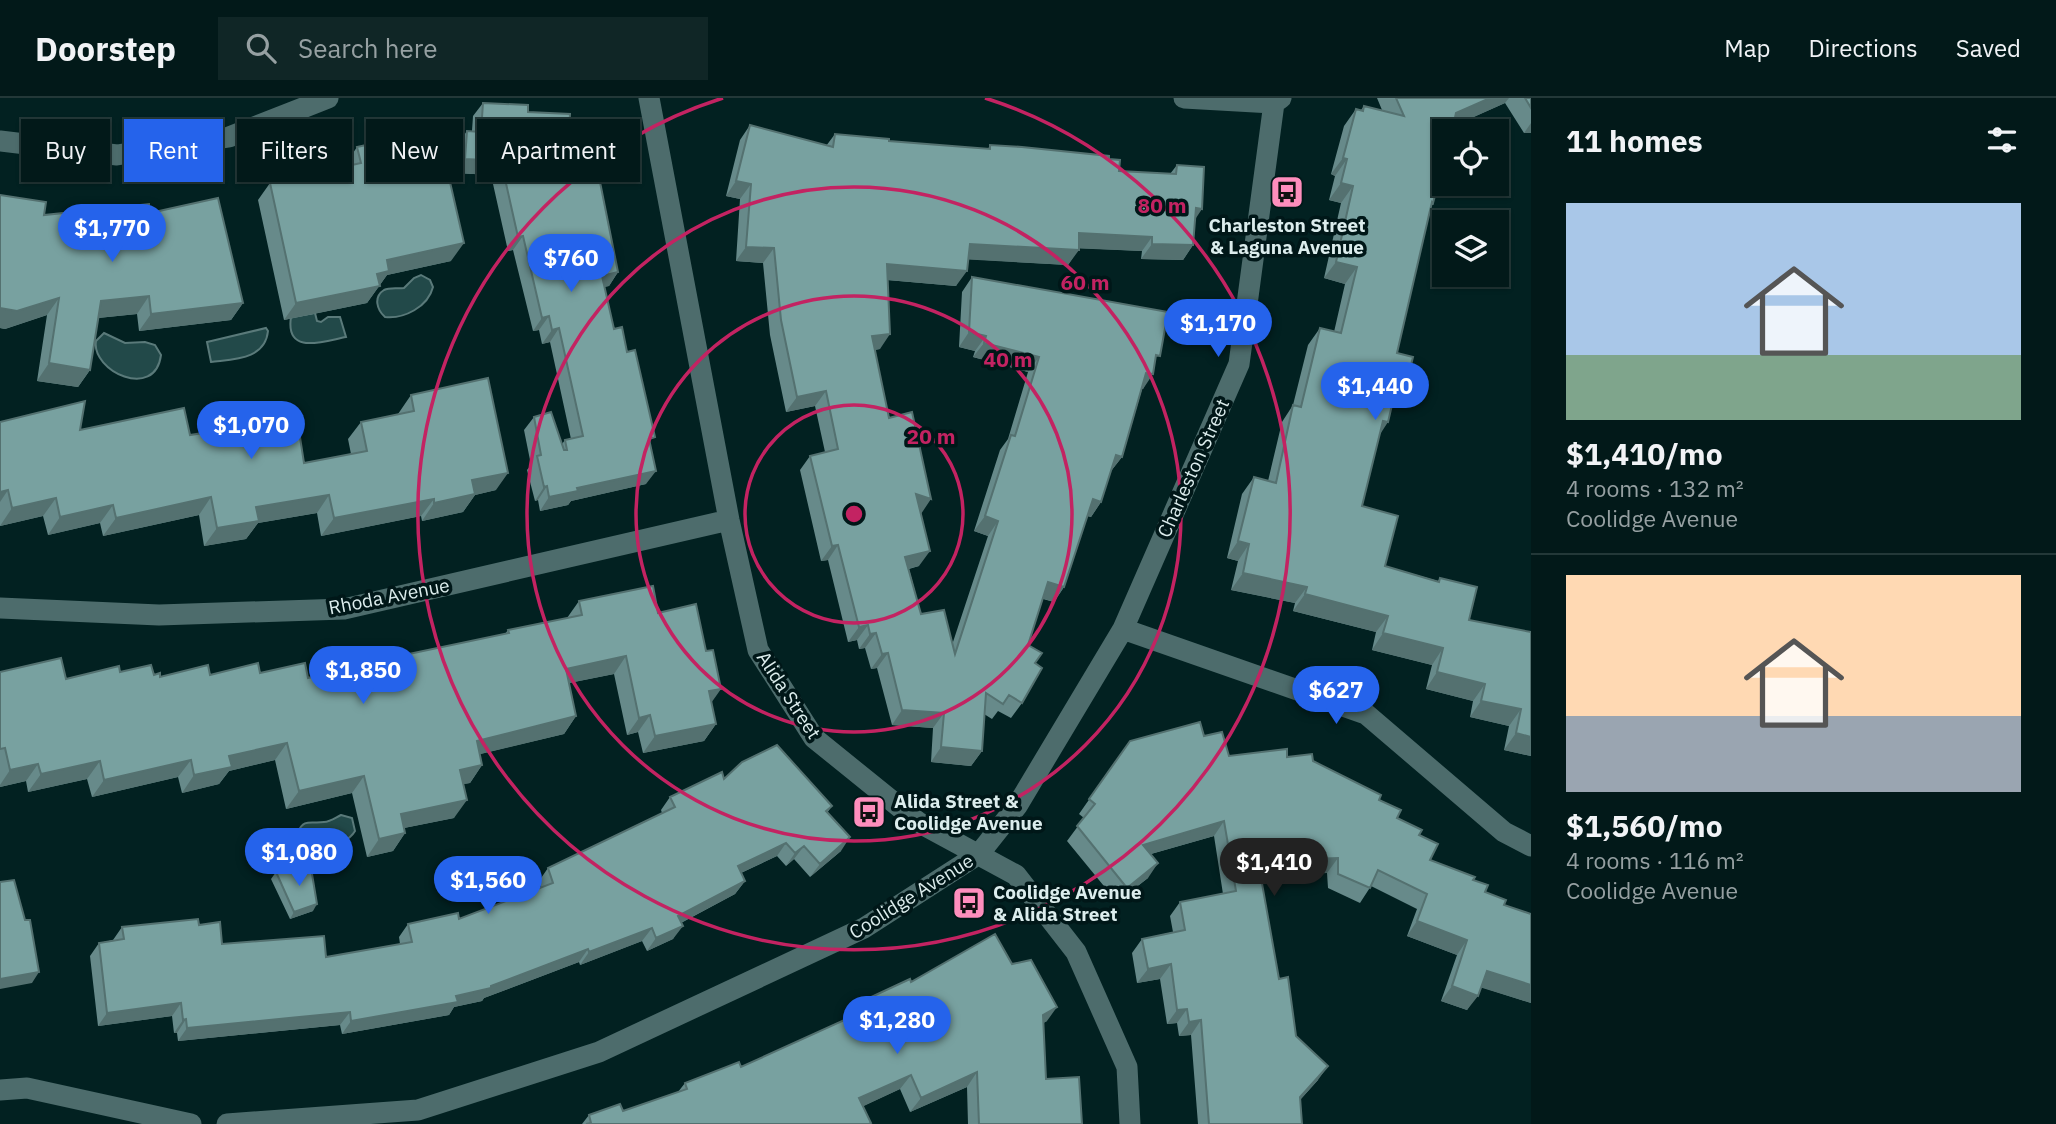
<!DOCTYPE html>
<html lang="en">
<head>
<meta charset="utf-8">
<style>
  body { margin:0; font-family:"IBM Plex Sans",sans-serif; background:#102626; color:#f1f3f6; height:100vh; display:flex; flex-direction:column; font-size:26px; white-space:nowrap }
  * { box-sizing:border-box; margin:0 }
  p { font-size:23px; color:#96a0a2 }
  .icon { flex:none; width:38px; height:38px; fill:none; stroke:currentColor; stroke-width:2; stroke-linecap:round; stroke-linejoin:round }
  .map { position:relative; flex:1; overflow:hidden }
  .panel { display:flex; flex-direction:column; background:#021919; width:525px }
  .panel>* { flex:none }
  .hud { position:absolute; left:21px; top:21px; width:665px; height:63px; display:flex; gap:14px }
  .controls { position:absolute; left:1432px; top:21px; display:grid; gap:14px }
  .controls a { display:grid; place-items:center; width:77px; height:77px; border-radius:0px; background:#021919; box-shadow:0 2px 5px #0004,0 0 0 2px #233838; font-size:35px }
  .price { position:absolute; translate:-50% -60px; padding:0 16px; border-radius:24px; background:#2563eb; color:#fff; font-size:23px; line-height:46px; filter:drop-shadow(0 2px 4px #0008) }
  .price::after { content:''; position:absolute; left:50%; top:42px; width:21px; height:16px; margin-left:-10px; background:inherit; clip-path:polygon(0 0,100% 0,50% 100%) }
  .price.current { background:#222; color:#fff }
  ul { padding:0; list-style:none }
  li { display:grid; align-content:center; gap:14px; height:371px; padding:0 35px }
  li+li { border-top:2px solid #233838 }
  li span { display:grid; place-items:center; height:217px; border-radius:0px; color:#555 }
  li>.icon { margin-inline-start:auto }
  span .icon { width:126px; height:126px; fill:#fffc; stroke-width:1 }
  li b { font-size:30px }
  h2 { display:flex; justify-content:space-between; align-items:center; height:84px; padding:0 35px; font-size:30px }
  .tag { padding:0 24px; border-radius:0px; background:#021919; box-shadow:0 2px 5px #0004,0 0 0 2px #233838; font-size:24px; line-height:63px }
  .tag.current { background:#2563eb; color:#fff }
  header { display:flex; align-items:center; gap:42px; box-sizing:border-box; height:98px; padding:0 35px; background:#021919; border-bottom:2px solid #233838 }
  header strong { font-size:33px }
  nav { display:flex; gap:38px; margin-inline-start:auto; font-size:24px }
  .search { width:490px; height:63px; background:#102626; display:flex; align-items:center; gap:18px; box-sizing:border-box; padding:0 24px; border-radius:0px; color:#96a0a2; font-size:26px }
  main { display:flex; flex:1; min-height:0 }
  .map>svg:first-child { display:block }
  .water { fill:#224949; stroke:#5a7a7a; stroke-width:2 }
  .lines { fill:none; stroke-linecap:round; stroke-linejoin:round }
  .street { stroke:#4d6c6c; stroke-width:21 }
  .wall { fill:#678a8a }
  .shaded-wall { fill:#547170 }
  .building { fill:#78a1a0; stroke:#547170; stroke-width:2 }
  .ring { fill:none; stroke:#c32362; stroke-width:3.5 }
  .labels { text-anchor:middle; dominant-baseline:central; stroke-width:7; stroke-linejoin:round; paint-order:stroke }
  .poi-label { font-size:19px; font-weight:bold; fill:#dceded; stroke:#001718; text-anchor:start }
  .street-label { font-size:19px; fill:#dceded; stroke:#001718 }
  .centre { fill:#c32362; stroke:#001718; stroke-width:3.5 }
  .ring-label { font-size:21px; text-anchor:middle; font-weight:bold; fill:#c32362; stroke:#001718; stroke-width:7; stroke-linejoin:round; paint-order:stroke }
</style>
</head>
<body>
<header>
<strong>Doorstep</strong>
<div class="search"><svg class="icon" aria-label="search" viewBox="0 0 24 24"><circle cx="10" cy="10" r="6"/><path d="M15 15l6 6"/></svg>Search here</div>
<nav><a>Map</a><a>Directions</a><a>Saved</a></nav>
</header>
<main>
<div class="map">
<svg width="1531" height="1026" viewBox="0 0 1531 1026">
  <rect width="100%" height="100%" fill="#022121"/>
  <!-- water -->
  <path class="water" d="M421,177l9,5 3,7c-5,20 -29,32 -48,30 -8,-7 -12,-20 -1,-27 6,-3 14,-1 20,-2l10,-10z
    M315,215l2,8 4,1 7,-5h12l6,20c-22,4 -61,19 -55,-20z
    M266,230l2,3c-3,29 -35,28 -57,31l-4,-20z
    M104,235l21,10 20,-1 10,3 6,10c-6,46 -70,16 -65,-14z
    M341,717l11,3 3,13c-10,17 -52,28 -57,1 6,-14 13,-8 26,-10 6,0 11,-4 17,-7z"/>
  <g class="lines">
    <!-- street -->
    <path class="street" d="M649,0l80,422 29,130 56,88 104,84 98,53 60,77 51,115 3,57
      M1184,0l90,5
      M0,43l117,14 112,-18 99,-39
      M0,510l159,7 185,-6 385,-89
      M1123,531l243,85 138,118 27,14
      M0,992l27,-2 164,36
      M227,1026l191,-14 181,-58 265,-124 115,-74 38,-48 106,-177 116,-265 35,-261 7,-5"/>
  </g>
  <!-- wall -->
  <path class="wall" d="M1377,0h154v35h-7l-19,-30 -52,23 -23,81 -33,146 -4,54 -1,-1 -13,29 -17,71 23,60 53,15 2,-3 29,42 62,12v124l-27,-6 5,-24 -39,-9 3,-16 -47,-12 6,-24 -60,-15 4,-18 -83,-21 2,-8 -64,-13 7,-29 -11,-3 15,-64 12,-17 14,4 14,-59 11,-17 15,-60 12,-17 14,4 11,-48 -21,-6 17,-75 -12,-3 6,-24 -4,-2 13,-48 12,-17 5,1 3,-4 18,4z
    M483,5l45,9 41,21 11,38 38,101 -9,14 -5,1 10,42 13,23 23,92 -4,40 -75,17 -3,4 -28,6 -2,-11 -3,1 -8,-31 4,-5 -7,-35 10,-13 28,27 3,-4 6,-1 -21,-97 -8,2 -3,-14 -6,1 -20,-81 -5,1 -17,-76 -35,-2 1,-28 10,-14h5l1,-15z
    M750,27l76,21 9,-12 54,7 99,8 2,-4 119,14 10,12 51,3 7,-9 18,54 -2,26 -10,15 -42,-1 1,-8 -63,-3 -11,17 -100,-6 -12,27 -69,-6 -7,69 -5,1 14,68 31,96 -1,52 -10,3 12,45 31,31 36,-109 -14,-5 26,-81 8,-11 20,-67 -55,-15 2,-6 -16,-4 3,-55 10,-15 183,86 -12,26h-1l-20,68 -11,14 -10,31 -10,15 -4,-1 -23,71 -10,15 -11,-3 -15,46 7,18 -13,40 -11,15 -13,-7 -6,8 -8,-5 -2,37 -11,15 -40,-4 2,-34 -41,-3 -15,-57 -6,1 -6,-21 -6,1 -2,-9 -9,2 -20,-82 -7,1 -21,-91 10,-14 15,-4 -10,-46 -29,6 -16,-77 -7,-72 -27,-2 4,-62 -14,-3 14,-56z
    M357,49l49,4 45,110 -64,14 -20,28 -83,17 -26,-120 12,-17 76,-17 -1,-1z
    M0,97l44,20 106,-2 93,90 -12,17 -92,11 -2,-17 -39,4 -8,52 -12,17 -41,-6 10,-66 -42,14 -5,-1z
    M411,297l85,95 -21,5 -12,17 -41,9 -1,-5 -100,20 -4,-23 -59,10 -12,16 -42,7 -5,-31 -96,21 -3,-13 -52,12 -5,-19 -43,10v-104l80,8 181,7 43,26 47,-9 -3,-15 13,-17 37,-8z
    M579,503l79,12 53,90 5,21 -12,17 -61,12 -5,-21 -11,3 -13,-61 -45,9 7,33 -12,18 -84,20 2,11 -12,18 -7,1 -9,34 -50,10 1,5 -12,18 -26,6 -15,-64 -66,16 -11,-49 -46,11 -10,13 -37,9 -4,-16 -86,20 -5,-18 -59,13 -2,-11 -26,6v-115l66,7 54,-7 34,3 6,2 100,-4 48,5 197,-44 3,-4 59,-12z
    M1204,638l25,20 58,1 26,4 66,39 18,18 22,17 11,25 43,20 12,12 19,13 27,98 -50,-16 -14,23 -26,-9 16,-46 -50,-19 10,-27 -46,-23 -11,17 -32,-15 -1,-15 -67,2 19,104 17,57 22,44 -18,20 2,24h-104l-7,-89 -12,1 -2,-13 -10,1 -7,-45 -23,4 -5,-30 10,-14 31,-7 -3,-16 10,-14 43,-8 -9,-58 -63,18 -3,24 -31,24 -50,-61 17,-23 -5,-4 51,-73z
    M724,681l108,27 -5,7 14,38 -31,26 -16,-18 -8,7 -9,-10 -36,17 4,8 -10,13 -54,29 -8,16 -26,12 -5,-10 -62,24 -1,-3 -95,36 -2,3 -28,6 -5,8 -107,19 -2,-9 -162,16 -1,-8h-3l-2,-17 -74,10 -8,-70 9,-13 14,-3 9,-13 77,-2 23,19 104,13 74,-13 -1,-7 9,-13 51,-5 82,-31 -2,-7 9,-13 114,-55 -1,-3 9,-13z
    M276,774l37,39 -23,8 -19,-40z
    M1012,866l35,57 -4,2 3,56 36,45h-114l-1,-37 -57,25 -10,-23 -37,17 7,18h-288l7,-9 34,-4 55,-19 7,-9 56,-16 118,-54 10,-15 42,-16z"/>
  <!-- shaded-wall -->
  <path class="shaded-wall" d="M1490,0h19l-4,5 -60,27 11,-17z
    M1531,25v10h-7z
    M1343,60l4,1 -12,17 -4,-2z
    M465,61l36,2 -10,14 -35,-2z
    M736,83l15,3 -11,15 -14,-3z
    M1341,85l12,3 -12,17 -12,-3z
    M1196,110l6,1 -10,15z
    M1079,135l73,4 -10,14 -74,-3z
    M523,138l-10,14 -5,1 10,-14z
    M464,145l-13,18 -64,14 -20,28 -83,17 12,-17 91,-43z
    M970,146l109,6 -11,15 -109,-6z
    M1152,146l41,1 -10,15 -42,-1z
    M746,149l28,1 -11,15 -27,-2z
    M1336,164l21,5 -12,17 -21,-6z
    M887,166l80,7 -11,15 -80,-7z
    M618,174l-9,14 -17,3 10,-13z
    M149,198l-12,18 -49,5 13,-18z
    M59,200l-12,17 -42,14 -5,-1v-20z
    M243,205l-12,17 -92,11 12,-17z
    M549,218l-10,14 -6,1 9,-13z
    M559,230l-9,14 -8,2 10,-14z
    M969,234l17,4 -11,15 -16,-4z
    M890,236l-10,15 -19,2 11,-15z
    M984,245l55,14 -11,15 -55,-15z
    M49,265l41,7 -12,17 -41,-6z
    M1146,275l7,1 -10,15 -7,-1z
    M1396,290l9,2 -12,17 -8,-3z
    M826,293l-11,15 -29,6 11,-15z
    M1383,323l5,1 -11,17z
    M1116,357l6,2 -11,14 -6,-1z
    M656,373l-10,13 -75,17 -3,4 -28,6 9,-14 28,-9z
    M508,375l-12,17 -21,5 -12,17 -41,9 12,-18 38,-23z
    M547,388l-9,14 -3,1 9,-14z
    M8,392l-8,12v-10z
    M916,396l15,5 -10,15z
    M329,397l-12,18 -59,10 -12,16 -42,7 13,-18 39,-21z
    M211,399l-12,18 -96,21 13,-18z
    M56,400l-13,18 -43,10 12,-18z
    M434,401l-13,17 -100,20 13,-18z
    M1093,401l8,3 -10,15 -9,-3z
    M113,407l-13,18 -52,12 12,-18z
    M985,418l13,5 -10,15 -14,-5z
    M1238,443l11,3 -11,17 -11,-3z
    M838,447l-10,15 -7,1 11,-15z
    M930,453l-11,15 -24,6 10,-15z
    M1243,475l64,14 -12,16 -64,-13z
    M1048,484l16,5 -10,15 -16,-5z
    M1305,496l83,22 -12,16 -83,-21z
    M868,527l-11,15 -9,2 11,-15z
    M876,535l-11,15 -6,1 11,-15z
    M1383,535l60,15 -11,17 -60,-15z
    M888,555l-11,15 -6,1 11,-15z
    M626,558l-12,18 -60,12 12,-17z
    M1437,574l48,12 -12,17 -47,-12z
    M721,591l-12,17v-15z
    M1481,603l40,8 -12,17 -39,-9z
    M902,612l42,3 -11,15 -41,-3z
    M650,617l-12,17 -11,3 12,-17z
    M576,618l-12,18 -100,24 13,-17z
    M716,626l-12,17 -61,12 12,-17z
    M1516,635l15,4v19l-27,-6z
    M287,645l-12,17 -46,11 -10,13 -37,9 12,-18 35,-19z
    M941,649l41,4 -11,15 -40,-4z
    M191,662l-13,17 -86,20 12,-17z
    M100,663l-13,18 -59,13 13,-18z
    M38,666l-12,17 -26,6v-2l10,-15z
    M482,667l-12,18 -22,4 12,-17z
    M364,678l-12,17 -66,16 13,-18z
    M467,702l-13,18 -65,13 12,-17z
    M1224,723l-10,15 -81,23 10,-14z
    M405,735l-12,18 -26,6 12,-18z
    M850,739l-9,14 -31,26 10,-13z
    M786,745l-9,13 -49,23 10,-13z
    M804,748l-10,13 -8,7 9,-13z
    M1338,760l-11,15 -80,3 11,-15z
    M1158,765l-10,15 -31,24 10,-14z
    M745,783l-10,13 -66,35 9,-13z
    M317,806l-4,7 -23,8 4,-7z
    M1417,823l50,19 -10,15 -50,-19z
    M683,828l-10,13 -26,12 9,-13z
    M652,830l-10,13 -62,24 9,-13z
    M588,851l-9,13 -95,36 -2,3 -28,6 -5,8 -107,19 9,-13 105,-25 35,-10z
    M1171,866l-11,15 -23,4 11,-14z
    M1487,873l44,14v18l-55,-17z
    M39,874l-7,11 -32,6v-10z
    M1452,888l26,10 -11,14 -26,-9z
    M181,905l-9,13 -74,10 9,-13z
    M1057,909l-10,14 -14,8 10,-14z
    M1187,911l-10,14 -10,1 10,-14z
    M350,914l-10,13 -162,16 9,-13z
    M186,921l-9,14h-3l9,-13z
    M1201,922l-10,15 -12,1 10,-14z
    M1328,968l-10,14 -28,31 10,-14z
    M977,974l-10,15 -57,25 11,-14z
    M911,977l-11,14 -51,24 10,-15z"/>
  <!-- building -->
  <path class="building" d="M1396,0h94l-34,15 -4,18h-8v31l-11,41 -1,-1 -35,151 16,4 -8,33 -9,-2 -8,34 -5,-1 -21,85 36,10 -13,50 54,16 1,-4 37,9 -8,33 62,12v105l-15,-4 5,-24 -40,-8 4,-17 -48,-12 6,-24 -60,-15 5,-17 -83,-22 2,-7 -64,-14 6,-29 -11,-3 16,-64 22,6 17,-78 8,2 19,-79 21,5 16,-66 -21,-5 17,-76 -12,-3 6,-24 -4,-1 13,-49 7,2 1,-5 40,10z
    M1525,0h6v10z
    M483,5l45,2v7l42,2 -1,19h12l-1,38 17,-4 21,105 -16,4 12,53 8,-2 5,25 8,-2 20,87 -6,2 7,32 -79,17 1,3 -29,6 -2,-11 -3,1 -7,-31 4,-1 -7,-38 17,-5 13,38h3l-2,-10 18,-4 -24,-108 -7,2 -3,-14 -7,2 -19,-82 -5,1 -17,-76 -36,-2 2,-28 14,1z
    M750,27l83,22 2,-13 54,5v2l101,8v-4l32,2 87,9v3l11,1 -1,11 57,3 1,-9 27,2 -2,42 -6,-1 -3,37 -41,-1v-7l-73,-4v17l-109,-6 -3,27 -80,-7 3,70 -18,2 17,82 23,-6 19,87 -15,-5 14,57 -25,6 16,57 23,-4 11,44 43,-133 -13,-5 26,-81 4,1 24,-79 -55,-14 2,-7 -17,-4 3,-55 196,35 -8,44 -4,-1 -3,19 -7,-1 -24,84 -6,-2 -15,47 -8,-3 -29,88 -16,-5 -20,63 14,8 -7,10 7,5 -20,35 -13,-8 -6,9 -17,-11 -4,58 -41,-4 3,-34 -42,-3 -14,-57 -6,1 -6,-21 -6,1 -2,-9 -9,2 -21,-82 -6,1 -22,-90 28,-7 -12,-58 -29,6 -16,-77 -7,-72 -28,-1 5,-63 -15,-3z
    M403,39l3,14 35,-8 23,100 -77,17 2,11 -12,3 3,12 -84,17 -26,-120 91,-20 -4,-16z
    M0,97l46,7 -2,13 105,-11 1,9 68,-15 25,105 -92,11 -2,-18 -48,5 -11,69 -41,-7 10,-65 -42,13 -17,-3z
    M488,280l20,95 -36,7 3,14 -41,9v-4l-100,19 -5,-23 -73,12 3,14 -42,7 -6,-31 -95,21 -3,-13 -53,12 -4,-19 -44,10 -4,-18 -8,2v-70l85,-21 -5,29 104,-22 6,27 69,-11 2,13 38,-6 5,32 63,-12 -6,-29 53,-11 -3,-16z
    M653,488l5,27 38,-9 10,47 7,-1 8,39 -12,2 7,33 -61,12 -5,-21 -11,3 -13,-62 -60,13 10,47 -99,25 5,24 -22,5 7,30 -66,14 4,19 -26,6 -15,-63 -65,15 -12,-48 -58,13 3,11 -38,8 -3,-15 -87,20 -4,-19 -59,13 -3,-10 -28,6 -5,-22 -5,1v-77l61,-14 5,21 53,-13 1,6 31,-7 3,10 6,-2v4l48,-12 2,10 48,-12 2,10 45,-10 3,15 58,-15 143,-30 -1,-3 74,-15 -3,-14z
    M1200,624l4,14 18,-4 7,24 58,-7v8l25,-3 1,7 68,34 -2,5 22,10 -4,8 25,12 -3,5 19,9 -8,16 45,17 -2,3 15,5 -3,7 21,8 -2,5 27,9v71l-44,-14 -9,25 -26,-10 15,-46 -50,-19 10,-27 -49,-24 -8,18 -32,-14v-16l-80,3 21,118 9,-2 8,59 32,30 -28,31 2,27h-93l-8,-104 -12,2 -2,-13 -10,1 -6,-46 -23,5 -6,-30 43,-9 -5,-28 56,-11 -12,-70 -81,24 15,18 -31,25 -50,-62 18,-22 -6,-5 41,-58z
    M777,647l55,61 -6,5 24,26 -30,27 -16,-18 -9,7 -9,-10 -48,23 7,15 -67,35 5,10 -27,12 -4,-10 -63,24 -1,-3 -97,37v2l-35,8 2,6 -107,19 -1,-9 -163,16 -1,-9 -3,1 -2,-17 -74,10 -8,-70 25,-4 -2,-12 76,-8 1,6 21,-3 2,22 102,-8 2,21 86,-15 -4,-18 50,-11 1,6 94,-36 -5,-15 127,-61 -5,-10 52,-25 2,7 18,-17z
    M311,770l6,36 -23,8 -18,-40z
    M14,782l11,40h5l9,52 -39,7v-97z
    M995,836l17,30 19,-4 26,47 -14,8 3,64 33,-2 3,47h-103l-2,-52 -56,26 -10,-23 -52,23 12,25 -2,1h-283l5,-1 -2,-8 31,-11 3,7 64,-22 -2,-6 54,-21 2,5 132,-60 -4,-9 41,-19 1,3z"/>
  <!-- distance rings -->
  <g class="ring">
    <circle cx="854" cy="416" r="109"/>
    <circle cx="854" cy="416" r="218"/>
    <circle cx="854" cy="416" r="327"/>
    <path d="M985 0A436 436 0 1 1 723 0"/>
  </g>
  <!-- icons -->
  <defs>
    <symbol id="bus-square" viewBox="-11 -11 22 22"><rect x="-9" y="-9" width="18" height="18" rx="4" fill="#fe8ebd" stroke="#001718"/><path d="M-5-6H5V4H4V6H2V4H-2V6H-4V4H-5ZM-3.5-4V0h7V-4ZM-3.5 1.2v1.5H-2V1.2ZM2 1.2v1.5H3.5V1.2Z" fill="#111"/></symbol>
  </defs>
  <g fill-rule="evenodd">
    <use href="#bus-square" x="1268" y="75" width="38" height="38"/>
    <use href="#bus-square" x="850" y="695" width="38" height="38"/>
    <use href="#bus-square" x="950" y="786" width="38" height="38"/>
  </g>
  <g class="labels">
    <!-- poi labels -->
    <g class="poi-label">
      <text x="1287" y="127" text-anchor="middle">Charleston Street<tspan x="1287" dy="22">&amp; Laguna Avenue</tspan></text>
      <text x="894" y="703">Alida Street &amp;<tspan x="894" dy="22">Coolidge Avenue</tspan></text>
      <text x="993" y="794">Coolidge Avenue<tspan x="993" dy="22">&amp; Alida Street</tspan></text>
    </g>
    <!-- street labels -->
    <g class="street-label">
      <text transform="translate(1193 370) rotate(-66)">Charleston Street</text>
      <text transform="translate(389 498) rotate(-11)">Rhoda Avenue</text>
      <text transform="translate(789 597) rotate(57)">Alida Street</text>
      <text transform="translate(911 798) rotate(-32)">Coolidge Avenue</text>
    </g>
  </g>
  <circle cx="854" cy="416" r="10" class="centre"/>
  <g class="ring-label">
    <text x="1162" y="115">80 m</text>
    <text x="1085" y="192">60 m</text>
    <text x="1008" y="269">40 m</text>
    <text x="931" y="346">20 m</text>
  </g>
</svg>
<div class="controls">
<a><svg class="icon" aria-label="locate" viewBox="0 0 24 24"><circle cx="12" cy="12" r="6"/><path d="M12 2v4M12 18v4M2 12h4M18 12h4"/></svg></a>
<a><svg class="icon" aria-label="layers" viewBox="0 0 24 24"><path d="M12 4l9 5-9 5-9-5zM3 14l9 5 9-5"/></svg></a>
</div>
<b class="price" style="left:112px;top:166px">$1,770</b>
<b class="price" style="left:571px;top:196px">$760</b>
<b class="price" style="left:1218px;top:261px">$1,170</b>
<b class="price" style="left:1375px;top:324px">$1,440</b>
<b class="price" style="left:251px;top:363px">$1,070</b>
<b class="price" style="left:363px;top:608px">$1,850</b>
<b class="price" style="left:1336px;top:628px">$627</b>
<b class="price" style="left:299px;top:790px">$1,080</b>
<b class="price current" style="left:1274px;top:800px">$1,410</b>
<b class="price" style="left:488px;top:818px">$1,560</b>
<b class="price" style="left:897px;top:958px">$1,280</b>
<div class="hud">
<a class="tag">Buy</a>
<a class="tag current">Rent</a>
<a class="tag">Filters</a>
<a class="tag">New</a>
<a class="tag">Apartment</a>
</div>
</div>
<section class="panel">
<h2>11 homes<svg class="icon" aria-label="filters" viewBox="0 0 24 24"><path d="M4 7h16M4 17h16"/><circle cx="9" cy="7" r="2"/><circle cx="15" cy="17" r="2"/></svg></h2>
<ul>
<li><span style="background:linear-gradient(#a9c7e8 70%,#7fa58c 0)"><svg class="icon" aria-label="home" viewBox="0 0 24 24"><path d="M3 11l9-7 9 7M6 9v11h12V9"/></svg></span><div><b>$1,410/mo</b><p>4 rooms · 132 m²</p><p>Coolidge Avenue</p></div></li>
<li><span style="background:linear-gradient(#ffd9b3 65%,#9aa5b1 0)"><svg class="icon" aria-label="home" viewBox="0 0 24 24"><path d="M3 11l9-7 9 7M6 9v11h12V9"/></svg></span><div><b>$1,560/mo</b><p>4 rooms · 116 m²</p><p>Coolidge Avenue</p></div></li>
</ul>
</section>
</main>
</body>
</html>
